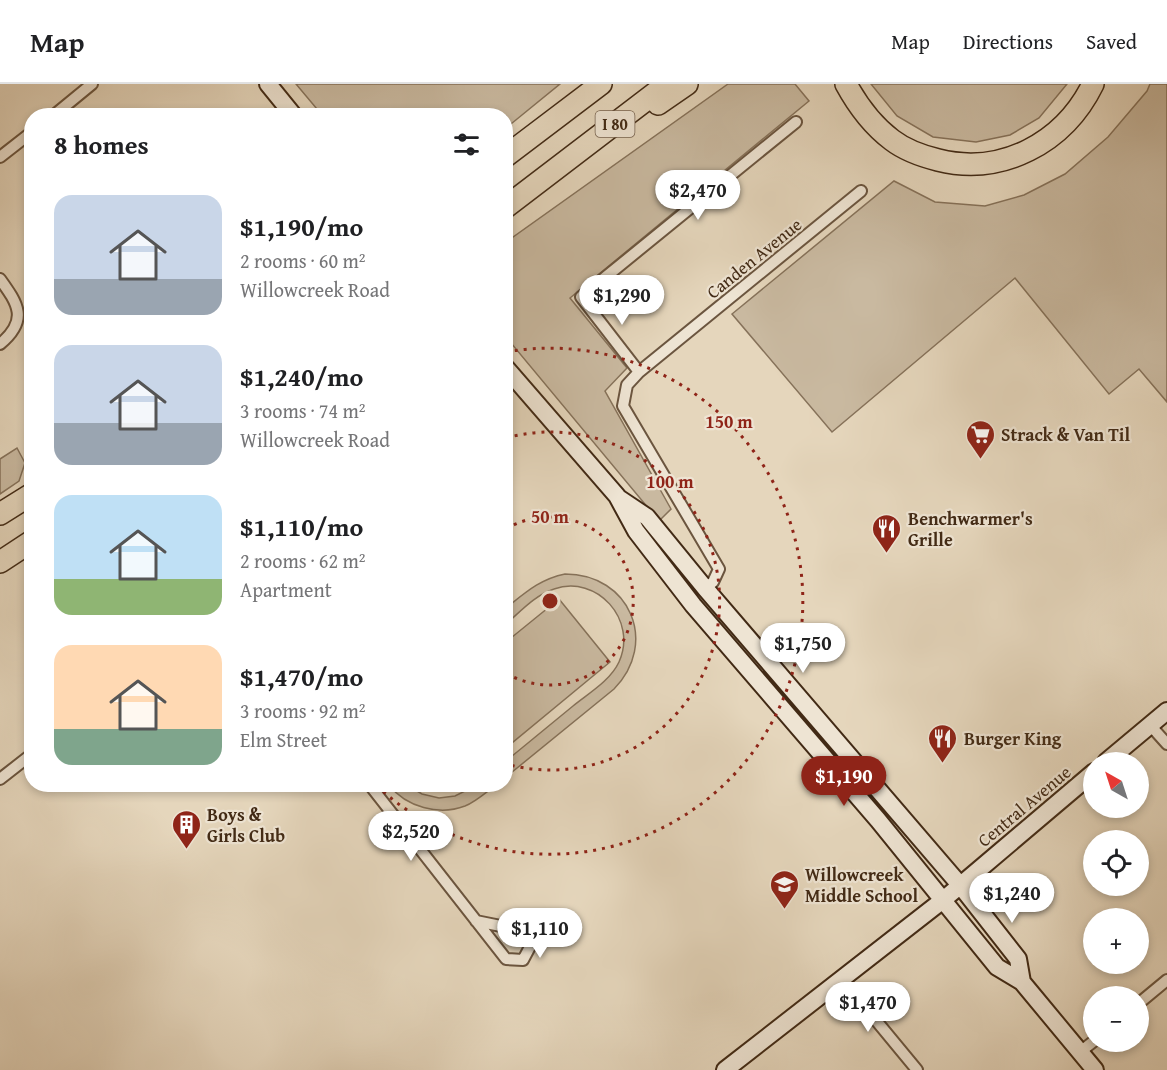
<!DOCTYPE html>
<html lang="en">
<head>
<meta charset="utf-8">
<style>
  body { margin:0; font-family:"Gentium Book Plus",serif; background:#f6f6f6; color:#202124; height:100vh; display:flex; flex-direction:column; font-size:22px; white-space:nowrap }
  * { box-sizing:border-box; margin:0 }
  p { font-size:20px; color:#757577 }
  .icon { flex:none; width:33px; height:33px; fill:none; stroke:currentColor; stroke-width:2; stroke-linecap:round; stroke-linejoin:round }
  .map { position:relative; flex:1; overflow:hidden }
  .side { position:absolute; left:24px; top:24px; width:489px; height:684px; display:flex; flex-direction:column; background:#fff; border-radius:24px; box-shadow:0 3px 9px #0003 }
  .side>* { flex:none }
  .needle { width:39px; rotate:321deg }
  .buttons { position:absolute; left:1083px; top:668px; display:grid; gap:12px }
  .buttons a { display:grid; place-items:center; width:66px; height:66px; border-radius:50%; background:#fff; box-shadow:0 3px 9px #0003; font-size:30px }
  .price { position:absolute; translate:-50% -51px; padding:0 14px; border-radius:21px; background:#fff; color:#222; font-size:20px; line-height:39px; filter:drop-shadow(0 2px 3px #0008) }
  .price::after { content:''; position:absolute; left:50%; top:36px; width:18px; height:14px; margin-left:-9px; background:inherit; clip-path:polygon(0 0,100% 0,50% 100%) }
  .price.selected { background:#8f2418; color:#fff }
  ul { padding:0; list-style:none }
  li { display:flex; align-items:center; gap:18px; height:150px; padding:0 30px }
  li span { display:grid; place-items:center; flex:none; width:168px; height:120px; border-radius:18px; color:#555 }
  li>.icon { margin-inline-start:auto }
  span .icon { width:72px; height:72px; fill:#fffc; stroke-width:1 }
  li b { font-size:26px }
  h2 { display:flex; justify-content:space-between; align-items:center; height:72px; padding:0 30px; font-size:26px }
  header { display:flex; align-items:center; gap:36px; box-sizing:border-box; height:84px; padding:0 30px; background:#fff; border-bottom:2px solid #e0e0e0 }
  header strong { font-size:28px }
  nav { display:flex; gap:33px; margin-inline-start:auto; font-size:21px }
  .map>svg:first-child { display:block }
  .green { fill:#c9b9a0; stroke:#86725a; stroke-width:1.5 }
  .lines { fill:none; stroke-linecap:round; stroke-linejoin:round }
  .street-casing { stroke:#6b553f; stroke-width:14 }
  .secondary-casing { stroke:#422a15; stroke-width:20 }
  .highway-casing { stroke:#422a15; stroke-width:24 }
  .street { stroke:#eee4d3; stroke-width:10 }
  .secondary { stroke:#eee4d3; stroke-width:16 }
  .highway { stroke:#e5d6bc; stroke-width:21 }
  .ring { fill:none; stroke:#8f2418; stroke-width:3; stroke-dasharray:3 6 }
  .labels { text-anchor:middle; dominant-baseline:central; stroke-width:4.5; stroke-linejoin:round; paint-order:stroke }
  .shield { fill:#eee4d3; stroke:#76624e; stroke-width:1.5 }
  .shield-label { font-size:16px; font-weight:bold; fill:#422a15 }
  .street-label { font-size:18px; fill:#422a15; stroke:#eee4d3 }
  .poi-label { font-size:18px; font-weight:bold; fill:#422a15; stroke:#eee4d3; text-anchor:start }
  .centre { fill:#8f2418; stroke:#eee4d3; stroke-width:3 }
  .ring-label { font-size:18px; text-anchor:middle; font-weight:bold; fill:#8f2418; stroke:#eee4d3; stroke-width:4.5; stroke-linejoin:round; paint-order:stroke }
</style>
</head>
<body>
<header>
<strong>Map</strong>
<nav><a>Map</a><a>Directions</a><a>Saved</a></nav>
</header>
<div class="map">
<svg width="1167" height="986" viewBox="0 0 1167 986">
  <rect width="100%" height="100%" fill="#e5d6bc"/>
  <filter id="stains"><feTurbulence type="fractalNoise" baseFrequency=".00333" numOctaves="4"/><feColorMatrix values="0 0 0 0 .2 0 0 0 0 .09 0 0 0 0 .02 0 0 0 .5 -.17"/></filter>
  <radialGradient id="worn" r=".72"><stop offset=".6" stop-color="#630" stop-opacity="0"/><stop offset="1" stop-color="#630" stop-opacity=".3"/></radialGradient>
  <!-- green -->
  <path class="green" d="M296,0h264l-54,44v-12l-184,-1z
    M728,0h67l14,17 -239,197 57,70 -22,23 66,118 -12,12 -153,-184v-95z
    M871,0h196l-28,34 -29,17 -34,7 -43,-5 -36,-21z
    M1150,0h17v318l-28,-33 -30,25 -94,-116 -183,154 -100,-118 162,-133 41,21 50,4 39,-11 41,-21 43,-37 39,-46z
    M17,364l8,15 -6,18 -19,13v-35z
    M565,490c65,0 94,69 49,115l-108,88v-16c22,-18 45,-37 67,-55 16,-13 37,-25 46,-44 19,-42 -22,-88 -65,-73 -19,6 -34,23 -48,35v-16c19,-15 34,-29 59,-34z
    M559,515l51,63 -104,86v-106z
    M389,701h18l15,9 17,4 16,-2 22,-11h19c-10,7 -19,16 -31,21 -26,10 -59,1 -76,-21z"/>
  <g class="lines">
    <defs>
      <path id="street" d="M53,32l39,-32
        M0,73l32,-25
        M0,195c18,25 29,41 0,65
        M639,288l-58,-75 215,-175
        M705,504l8,-6 6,-13 -96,-163 4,-21 12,-13 222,-181
        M1150,641l17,19
        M0,695l32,-25
        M369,700l137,175 17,1 9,-17 -6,-12 -50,-10
        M841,894l76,92
        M1138,920l29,-24
        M1080,968l14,-11"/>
      <path id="secondary" d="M268,0l26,32
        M506,284l111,128 19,35 57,74 185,215 119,147 25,15 73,88
        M620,415l27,18 58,71 255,297 58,74 4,23
        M1106,678l61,-51
        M725,986l218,-170 151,-128"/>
      <path id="highway" d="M846,0c12,22 26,41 46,56 13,10 30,16 46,20 64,16 126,-17 155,-76
        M658,20l29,-20
        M506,72l95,-72
        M506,123l161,-123
        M0,430l32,-20
        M0,478l32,-21"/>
    </defs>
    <!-- street casing -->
    <use href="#street" class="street-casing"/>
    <!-- secondary casing -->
    <use href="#secondary" class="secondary-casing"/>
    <!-- highway casing -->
    <use href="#highway" class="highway-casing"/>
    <!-- street -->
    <use href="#street" class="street"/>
    <!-- secondary -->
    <use href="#secondary" class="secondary"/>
    <!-- highway -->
    <use href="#highway" class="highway"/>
  </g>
  <!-- distance rings -->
  <g class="ring">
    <path d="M506 445A84 84 0 1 1 506 589"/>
    <path d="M506 354A169 169 0 1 1 506 680"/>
    <path d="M506 268A253 253 0 1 1 376 701"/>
  </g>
  <!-- icons -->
  <defs>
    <symbol id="supermarket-pin" viewBox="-11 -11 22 30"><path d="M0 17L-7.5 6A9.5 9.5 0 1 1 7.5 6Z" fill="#8f2418" stroke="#eee4d3"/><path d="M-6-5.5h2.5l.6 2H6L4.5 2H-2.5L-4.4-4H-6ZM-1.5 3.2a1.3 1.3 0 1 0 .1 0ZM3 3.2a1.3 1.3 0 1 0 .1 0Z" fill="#fff"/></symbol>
    <symbol id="restaurant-pin" viewBox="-11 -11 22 30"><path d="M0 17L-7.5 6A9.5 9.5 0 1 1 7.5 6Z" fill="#8f2418" stroke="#eee4d3"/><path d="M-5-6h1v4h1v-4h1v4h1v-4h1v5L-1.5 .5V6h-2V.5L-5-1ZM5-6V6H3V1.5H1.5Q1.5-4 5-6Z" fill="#fff"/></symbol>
    <symbol id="building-pin" viewBox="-11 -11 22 30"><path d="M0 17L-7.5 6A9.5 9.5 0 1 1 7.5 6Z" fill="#8f2418" stroke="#eee4d3"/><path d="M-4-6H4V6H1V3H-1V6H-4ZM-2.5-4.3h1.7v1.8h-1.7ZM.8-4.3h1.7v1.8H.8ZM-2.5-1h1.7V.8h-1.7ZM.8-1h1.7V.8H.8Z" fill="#fff"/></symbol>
    <symbol id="school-pin" viewBox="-11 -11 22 30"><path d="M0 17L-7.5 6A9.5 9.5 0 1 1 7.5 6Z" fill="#8f2418" stroke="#eee4d3"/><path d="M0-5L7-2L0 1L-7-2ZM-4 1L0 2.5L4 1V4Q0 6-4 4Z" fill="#fff"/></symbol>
  </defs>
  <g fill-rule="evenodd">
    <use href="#supermarket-pin" x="964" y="334" width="33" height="45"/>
    <use href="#restaurant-pin" x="870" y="428" width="33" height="45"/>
    <use href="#restaurant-pin" x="926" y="638" width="33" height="45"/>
    <use href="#building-pin" x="170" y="724" width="33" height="45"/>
    <use href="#school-pin" x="768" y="784" width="33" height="45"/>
  </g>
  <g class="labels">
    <!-- shield labels -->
    <rect class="shield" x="595.5" y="27" width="39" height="26" rx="4.5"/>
    <g class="shield-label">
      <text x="615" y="40">I 80</text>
    </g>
    <!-- street labels -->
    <g class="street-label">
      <text transform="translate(754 174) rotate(-39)">Canden Avenue</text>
      <text transform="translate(1024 722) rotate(-40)">Central Avenue</text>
    </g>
    <!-- poi labels -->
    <g class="poi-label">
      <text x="1001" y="350">Strack &amp; Van Til</text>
      <text x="908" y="434">Benchwarmer's<tspan x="908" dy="21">Grille</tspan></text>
      <text x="964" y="654">Burger King</text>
      <text x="207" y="730">Boys &amp;<tspan x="207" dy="21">Girls Club</tspan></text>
      <text x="805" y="790">Willowcreek<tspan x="805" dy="21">Middle School</tspan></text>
    </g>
  </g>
  <circle cx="550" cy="517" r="9" class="centre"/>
  <g class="ring-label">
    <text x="729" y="344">150 m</text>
    <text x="670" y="404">100 m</text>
    <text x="550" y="439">50 m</text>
  </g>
  <rect width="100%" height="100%" filter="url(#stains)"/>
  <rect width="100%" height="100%" fill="url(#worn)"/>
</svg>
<div class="buttons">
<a><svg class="needle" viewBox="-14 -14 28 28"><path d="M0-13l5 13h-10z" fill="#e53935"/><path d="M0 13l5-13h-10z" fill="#757577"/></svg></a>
<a><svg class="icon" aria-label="locate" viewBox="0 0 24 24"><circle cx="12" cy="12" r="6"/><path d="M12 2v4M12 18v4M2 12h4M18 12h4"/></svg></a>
<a>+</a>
<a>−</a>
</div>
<b class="price" style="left:698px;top:137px">$2,470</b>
<b class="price" style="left:622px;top:242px">$1,290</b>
<b class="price" style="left:803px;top:590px">$1,750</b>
<b class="price selected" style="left:844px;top:723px">$1,190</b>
<b class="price" style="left:411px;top:778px">$2,520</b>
<b class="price" style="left:1012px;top:840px">$1,240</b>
<b class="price" style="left:540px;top:875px">$1,110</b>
<b class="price" style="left:868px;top:949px">$1,470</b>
<section class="side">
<h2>8 homes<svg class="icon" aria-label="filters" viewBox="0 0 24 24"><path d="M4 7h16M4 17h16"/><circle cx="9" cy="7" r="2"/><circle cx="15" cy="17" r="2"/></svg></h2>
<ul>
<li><span style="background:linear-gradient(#c9d6e8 70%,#9aa5b1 0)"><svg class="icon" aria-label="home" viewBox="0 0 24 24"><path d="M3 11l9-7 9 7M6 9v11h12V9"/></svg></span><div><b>$1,190/mo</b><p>2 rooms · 60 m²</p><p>Willowcreek Road</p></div></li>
<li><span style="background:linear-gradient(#c9d6e8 65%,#9aa5b1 0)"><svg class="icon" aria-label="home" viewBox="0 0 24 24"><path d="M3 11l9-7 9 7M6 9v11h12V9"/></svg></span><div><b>$1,240/mo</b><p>3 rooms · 74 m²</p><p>Willowcreek Road</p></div></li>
<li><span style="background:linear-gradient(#bfe0f5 70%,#8fb573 0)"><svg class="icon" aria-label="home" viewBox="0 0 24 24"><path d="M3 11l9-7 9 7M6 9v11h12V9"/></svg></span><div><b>$1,110/mo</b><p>2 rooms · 62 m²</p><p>Apartment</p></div></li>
<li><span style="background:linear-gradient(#ffd9b3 70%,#7fa58c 0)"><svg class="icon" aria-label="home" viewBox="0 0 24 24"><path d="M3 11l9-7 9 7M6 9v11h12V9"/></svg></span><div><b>$1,470/mo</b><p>3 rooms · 92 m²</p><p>Elm Street</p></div></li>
</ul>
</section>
</div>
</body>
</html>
